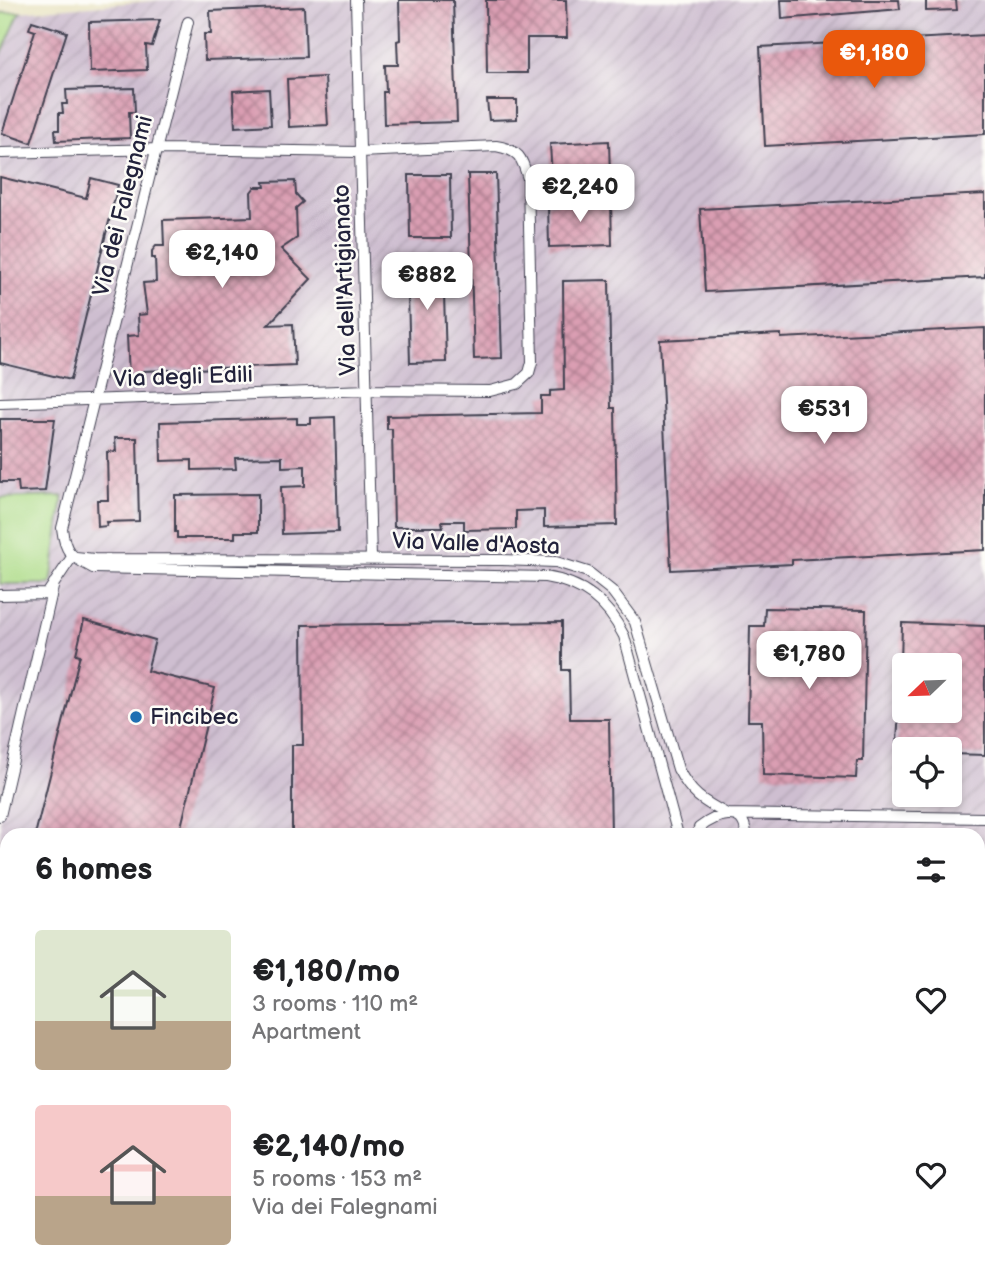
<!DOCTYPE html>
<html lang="en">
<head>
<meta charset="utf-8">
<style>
  body { margin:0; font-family:"Balsamiq Sans",sans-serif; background:#f6f6f6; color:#202124; height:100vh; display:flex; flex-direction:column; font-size:26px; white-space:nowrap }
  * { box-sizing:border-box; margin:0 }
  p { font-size:23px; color:#757577 }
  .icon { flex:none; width:38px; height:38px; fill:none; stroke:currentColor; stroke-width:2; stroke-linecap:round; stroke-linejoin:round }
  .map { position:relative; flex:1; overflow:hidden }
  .side { position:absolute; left:0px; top:828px; width:985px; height:450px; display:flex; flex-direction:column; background:#fff; border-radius:21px 21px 0 0; box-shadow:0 4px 10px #0003 }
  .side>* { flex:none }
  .needle { width:46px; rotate:247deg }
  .controls { position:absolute; left:892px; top:653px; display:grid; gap:14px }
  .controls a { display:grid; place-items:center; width:70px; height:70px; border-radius:7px; background:#fff; box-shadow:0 4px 10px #0003; font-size:35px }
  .price { position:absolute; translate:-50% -60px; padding:0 16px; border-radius:14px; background:#fff; color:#222; font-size:23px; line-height:46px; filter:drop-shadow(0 2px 4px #0008) }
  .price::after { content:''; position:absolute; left:50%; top:42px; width:21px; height:16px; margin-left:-10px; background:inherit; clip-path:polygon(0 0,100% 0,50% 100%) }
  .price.active { background:#ea580c; color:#fff }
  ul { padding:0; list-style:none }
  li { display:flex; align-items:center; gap:21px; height:175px; padding:0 35px }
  li span { display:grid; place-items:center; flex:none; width:196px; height:140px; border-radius:7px; color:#555 }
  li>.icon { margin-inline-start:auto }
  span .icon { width:84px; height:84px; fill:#fffc; stroke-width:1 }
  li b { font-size:30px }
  h2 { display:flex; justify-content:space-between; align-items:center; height:84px; padding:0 35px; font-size:30px }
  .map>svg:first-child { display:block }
  .industrial { fill:url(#industrial-furrows); fill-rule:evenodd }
  .green { fill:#addb88; stroke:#687e62; stroke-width:2 }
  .building { fill:url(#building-cross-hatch) }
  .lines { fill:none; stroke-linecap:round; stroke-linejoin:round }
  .service-casing { stroke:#403f50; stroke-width:8 }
  .minor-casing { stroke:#403f50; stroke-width:12 }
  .service { stroke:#fff; stroke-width:5 }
  .minor { stroke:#fff; stroke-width:10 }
  .poi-dot { fill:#1f6fb2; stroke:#fdfcf7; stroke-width:2.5 }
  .labels { text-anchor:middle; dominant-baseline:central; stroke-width:5; stroke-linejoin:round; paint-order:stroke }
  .street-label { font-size:23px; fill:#22223b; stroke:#fdfcf7 }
  .poi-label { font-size:23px; fill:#22223b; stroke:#fdfcf7; text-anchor:start }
</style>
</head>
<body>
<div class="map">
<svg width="985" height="1277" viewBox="0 0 985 1277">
  <defs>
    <pattern id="industrial-furrows" width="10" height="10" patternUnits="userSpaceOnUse" patternTransform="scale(1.75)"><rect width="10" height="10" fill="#cebed0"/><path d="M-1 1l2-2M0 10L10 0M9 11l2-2" fill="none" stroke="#b1a3b4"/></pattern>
    <pattern id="building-cross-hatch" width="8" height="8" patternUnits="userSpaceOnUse" patternTransform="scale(1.75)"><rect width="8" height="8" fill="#da9eb2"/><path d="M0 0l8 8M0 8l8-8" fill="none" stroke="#b08092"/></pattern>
  </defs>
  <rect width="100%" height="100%" fill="#fdfcf7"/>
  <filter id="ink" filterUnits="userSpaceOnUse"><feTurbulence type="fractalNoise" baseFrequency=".0143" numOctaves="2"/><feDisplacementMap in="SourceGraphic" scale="14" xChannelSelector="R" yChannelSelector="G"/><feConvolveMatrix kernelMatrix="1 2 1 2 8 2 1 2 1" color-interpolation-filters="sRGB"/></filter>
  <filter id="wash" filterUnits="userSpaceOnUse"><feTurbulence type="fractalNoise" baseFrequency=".00686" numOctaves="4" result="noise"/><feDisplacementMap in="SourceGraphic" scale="28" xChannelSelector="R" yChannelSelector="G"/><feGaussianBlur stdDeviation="1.57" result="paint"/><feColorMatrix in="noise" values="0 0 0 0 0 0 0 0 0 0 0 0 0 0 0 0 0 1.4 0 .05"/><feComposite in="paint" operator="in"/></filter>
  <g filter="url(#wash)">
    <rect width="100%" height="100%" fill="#ebe6c8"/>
    <!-- industrial -->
    <path class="industrial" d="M163,0h822v1277h-985v-693l51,-1 12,-87 -63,2v-441l20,-45zM905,665h45v45h-45zM905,749h45v45h-45zM7,835h971v435h-971z"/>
    <!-- green -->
    <path class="green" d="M20,12l-20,45v-44z
      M63,496l-12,88h-51v-86z"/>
    <g id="blocks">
      <!-- building -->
      <path class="building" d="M399,0h54l4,122 -73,2 -1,-32h3l-1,-27h13l-1,-24 3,-1z
        M486,0h80l1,38h-40v35h-40z
        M781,0h118l1,9 -118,10z
        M926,0h30l1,10 -31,1z
        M304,7l2,50 -101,3 -1,-26h7l-1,-23z
        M160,20l-8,26 -6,-1 1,25 -57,2 -1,-50z
        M32,21l35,11 -36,111 -29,-10 33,-102 -6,-2z
        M985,35v99l-220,12 -5,-99z
        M325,77l3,48 -39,2 -2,-48z
        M134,88l1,24h-6l1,26 -74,3 -1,-11h4v-17h4l-1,-9h5l-1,-14z
        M269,89l2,36 -36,2 -2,-36z
        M487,100h30v19l-28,1z
        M609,141l1,35 -58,2 -2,-34z
        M468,174h28l6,184 -28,1z
        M409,175h41l1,63h-41z
        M0,177l86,21 5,-20 27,7 -48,195 -70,-17z
        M295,181l1,13 7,8 -7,6 1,30 -16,11 30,30 -43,46 25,-1 2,41 -152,6v5h-14l-2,-40 12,-1 -1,-20 9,-1 -4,-31 13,-1 -1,-24h-3v-7l4,-5h8l-1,-26 89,-3 -1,-25 4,-5h10l-1,-5z
        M985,194v83l-280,15 -5,-83z
        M611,201l1,44 -63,2 -1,-44z
        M443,260l3,102 -36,1 -3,-102z
        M609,280l2,128h4l2,117 -73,2v-17l-28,1v18l-52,1v-9h-22l1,6h-49l-2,-98h-5v-13l154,-3v-17h9v-5l14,-1 -1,-109z
        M985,328v222l-193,10v4l-121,6 -11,-230 121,-6v4z
        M335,417l3,115 -56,2 -1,-47 24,-1v-20l-23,1v-10l-47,1 1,11 -44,1v-10l-31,1 -1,-39 137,-4v6h14v-6z
        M0,419h55l-10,72 -26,1 -1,-10h-18z
        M115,438h22l2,83 -33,1 1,4 -9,1 -1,-27h11l-1,-48 9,-1z
        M258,494v38h-23v6h-58v-6h-2v-37z
        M765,608l101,2 -3,151h-6l-1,17 -93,-3 -1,-54h-14l2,-95h14z
        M84,620l71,20 -8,31 68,17 -36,147h-144l45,-180 -4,-1z
        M562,622v48h7l1,49h39l2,116h-319v-90h11l-1,-120z
        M902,623l83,3v129l-35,-1v-5h-45v23h-10l4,-62h51v-45h-49z"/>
    </g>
  </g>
  <g filter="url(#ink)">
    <use href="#blocks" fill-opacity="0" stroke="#403f50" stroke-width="2"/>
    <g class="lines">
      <defs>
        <path id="service" d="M978,1189l7,2"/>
        <path id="minor" d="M356,0l15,559
          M188,22l-126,506c3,26 9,28 31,40l452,9c39,6 62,25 79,59l54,199
          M0,403l368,-13 122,1 27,-7 12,-11 3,-11 -4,-183c-6,-22 -9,-29 -32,-33l-137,6 -201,-3 -157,4
          M76,557l18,2 408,1 54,2 32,10 24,19 23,31 43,147c13,25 24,32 49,45l258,4
          M0,595l47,-1 25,-37
          M0,816l54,-233
          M697,835l2,-7c15,-12 46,-25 47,7
          M978,877h7"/>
      </defs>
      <!-- service casing -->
      <use href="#service" class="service-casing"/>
      <!-- minor casing -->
      <use href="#minor" class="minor-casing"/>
      <!-- service -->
      <use href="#service" class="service"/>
      <!-- minor -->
      <use href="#minor" class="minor"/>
    </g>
  </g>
  <!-- markers -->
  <circle class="poi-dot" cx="136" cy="717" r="7"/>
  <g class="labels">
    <!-- street labels -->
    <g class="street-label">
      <text transform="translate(123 206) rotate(-76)">Via dei Falegnami</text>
      <text transform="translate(345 280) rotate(-92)">Via dell'Artigianato</text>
      <text transform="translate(183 377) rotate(-2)">Via degli Edili</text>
      <text transform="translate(476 544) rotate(2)">Via Valle d'Aosta</text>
    </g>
    <!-- poi labels -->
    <g class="poi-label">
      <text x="150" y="717">Fincibec</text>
    </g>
  </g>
</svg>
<div class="controls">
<a><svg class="needle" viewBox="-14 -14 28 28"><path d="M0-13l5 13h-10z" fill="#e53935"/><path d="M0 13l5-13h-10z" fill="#757577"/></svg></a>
<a><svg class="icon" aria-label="locate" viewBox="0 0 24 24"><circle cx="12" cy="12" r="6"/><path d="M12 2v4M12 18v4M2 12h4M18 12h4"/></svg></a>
</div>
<b class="price active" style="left:874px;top:90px">€1,180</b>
<b class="price" style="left:580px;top:224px">€2,240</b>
<b class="price" style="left:222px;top:290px">€2,140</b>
<b class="price" style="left:427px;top:312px">€882</b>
<b class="price" style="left:824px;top:446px">€531</b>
<b class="price" style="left:809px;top:691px">€1,780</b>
<section class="side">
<h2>6 homes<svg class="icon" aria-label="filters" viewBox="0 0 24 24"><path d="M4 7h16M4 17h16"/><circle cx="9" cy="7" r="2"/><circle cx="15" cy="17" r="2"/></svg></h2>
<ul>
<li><span style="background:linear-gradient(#dfe7d0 65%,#b9a48a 0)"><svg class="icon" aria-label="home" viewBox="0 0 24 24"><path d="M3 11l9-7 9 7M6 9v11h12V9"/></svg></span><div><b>€1,180/mo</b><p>3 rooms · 110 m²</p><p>Apartment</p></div><svg class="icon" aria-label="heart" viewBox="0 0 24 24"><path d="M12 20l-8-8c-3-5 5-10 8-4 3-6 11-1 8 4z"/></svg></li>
<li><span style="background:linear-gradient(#f6c9c9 65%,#b9a48a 0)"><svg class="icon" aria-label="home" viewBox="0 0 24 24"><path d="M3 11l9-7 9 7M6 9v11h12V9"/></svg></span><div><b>€2,140/mo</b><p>5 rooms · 153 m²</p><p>Via dei Falegnami</p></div><svg class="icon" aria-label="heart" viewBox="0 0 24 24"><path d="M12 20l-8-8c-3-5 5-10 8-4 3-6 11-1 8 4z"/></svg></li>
</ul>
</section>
</div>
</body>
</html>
